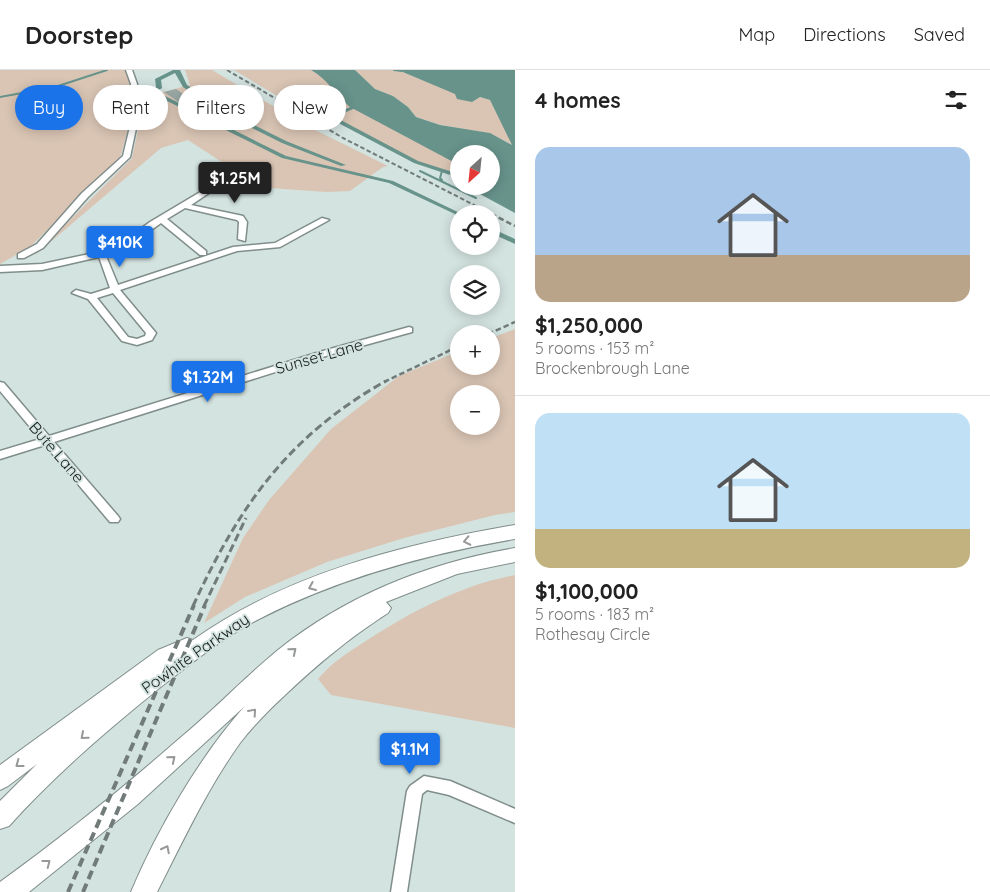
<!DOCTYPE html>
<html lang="en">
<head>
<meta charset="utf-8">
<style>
  body { margin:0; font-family:Quicksand,sans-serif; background:#f2f2f2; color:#222; height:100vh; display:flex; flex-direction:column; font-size:19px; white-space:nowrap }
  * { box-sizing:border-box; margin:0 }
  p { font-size:16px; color:#767676 }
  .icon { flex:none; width:28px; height:28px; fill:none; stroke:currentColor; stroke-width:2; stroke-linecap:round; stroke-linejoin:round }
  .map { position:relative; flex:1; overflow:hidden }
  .details { display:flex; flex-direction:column; background:#fff; width:475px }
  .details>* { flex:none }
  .hud { position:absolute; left:15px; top:15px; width:425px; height:45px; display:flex; gap:10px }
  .needle { width:32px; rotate:207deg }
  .controls { position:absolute; left:450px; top:75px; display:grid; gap:10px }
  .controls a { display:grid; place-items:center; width:50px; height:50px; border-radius:50%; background:#fff; box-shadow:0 2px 12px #0003; font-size:25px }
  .price { position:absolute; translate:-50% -42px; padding:0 11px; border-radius:5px; background:#1a73e8; color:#fff; font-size:16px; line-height:32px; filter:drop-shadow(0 1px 2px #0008) }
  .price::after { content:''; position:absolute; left:50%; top:30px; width:15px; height:11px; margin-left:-8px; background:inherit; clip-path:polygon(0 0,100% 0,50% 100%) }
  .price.active { background:#222; color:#fff }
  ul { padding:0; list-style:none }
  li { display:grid; align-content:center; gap:10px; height:265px; padding:0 20px }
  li+li { border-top:1px solid #e0e0e0 }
  li span { display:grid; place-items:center; height:155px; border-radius:15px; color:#555 }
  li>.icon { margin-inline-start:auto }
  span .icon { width:90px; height:90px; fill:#fffc; stroke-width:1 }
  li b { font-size:21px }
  h2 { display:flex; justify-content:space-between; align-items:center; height:60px; padding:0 20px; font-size:21px }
  .pill { padding:0 18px; border-radius:22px; background:#fff; box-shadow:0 2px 12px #0003; font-size:18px; line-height:45px }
  .pill.active { background:#1a73e8; color:#fff }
  header { display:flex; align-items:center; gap:30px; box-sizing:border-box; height:70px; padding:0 25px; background:#fff; border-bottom:1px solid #e0e0e0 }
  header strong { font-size:24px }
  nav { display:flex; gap:28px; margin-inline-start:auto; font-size:18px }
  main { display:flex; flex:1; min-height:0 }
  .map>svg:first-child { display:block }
  .green { fill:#dac5b4; fill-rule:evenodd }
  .water { fill:#67938b }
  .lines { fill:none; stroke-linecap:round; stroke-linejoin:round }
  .stream { stroke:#67938b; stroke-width:2 }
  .canal { fill:#67938b; fill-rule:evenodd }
  .building { fill:#98a7a4 }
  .minor-casing { stroke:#808e8b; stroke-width:3 }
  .highway-casing { stroke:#808e8b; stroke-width:2 }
  .minor { fill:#fff; fill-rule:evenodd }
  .highway { fill:#fff; fill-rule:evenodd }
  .rail-far3 { stroke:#717b79; stroke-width:2; stroke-dasharray:4.5 2.5; stroke-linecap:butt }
  .rail-far2 { stroke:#717b79; stroke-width:2.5; stroke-dasharray:5.5 3; stroke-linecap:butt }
  .rail-far1 { stroke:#717b79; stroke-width:3; stroke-dasharray:8 4; stroke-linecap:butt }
  .rail { stroke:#717b79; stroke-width:4; stroke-dasharray:9 5; stroke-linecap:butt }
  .oneway { stroke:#979999 }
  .labels { text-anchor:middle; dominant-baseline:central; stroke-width:4; stroke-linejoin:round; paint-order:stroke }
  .street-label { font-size:16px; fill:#171d1c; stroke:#d3e3e0 }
</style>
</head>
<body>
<header>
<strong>Doorstep</strong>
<nav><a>Map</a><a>Directions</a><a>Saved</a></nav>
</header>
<main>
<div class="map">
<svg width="515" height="822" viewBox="0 0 515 822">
  <rect width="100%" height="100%" fill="#d3e3e0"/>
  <!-- green -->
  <path class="green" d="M0,0h125l4,6 3,39 -12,43 -90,89 -30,17z
    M185,0h27l95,56 81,40 -5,1 -33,24 -24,1 -99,-7 10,-13 -49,-32 -27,8 -127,108 98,-98 9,-42 -2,-18 51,-13z
    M234,0h77l148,92v14l-45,-14 -77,-40 -25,-5z
    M355,0h43l58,24 1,5 23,-2 10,3 23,45 -24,-12 -49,-8 -24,-8 -8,-10 -15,-11 -18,-7z
    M515,259v183l-20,3 -91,23 -77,24 -82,35 -41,26 39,-85 26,-38 62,-71 68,-53 60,-25v15h32v-28zM459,324h32v32h-32z
    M515,505v153l-184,-33 -13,-16c14,-17 32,-28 51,-40 45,-29 93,-54 146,-64z"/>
  <!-- water -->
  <path class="water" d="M311,0h44l20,19 18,7 15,11 8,10 24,8 50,8 22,12 -22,-45 -10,-3 -8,5 -15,-3 -2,-5 -57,-24h117v143l-50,-27h26v-32h-32v11l-109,-58c-15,-12 -22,-28 -39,-37z"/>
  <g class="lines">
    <!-- stream -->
    <path class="stream" d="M394,0l8,1
      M0,27l55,-10 52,-17
      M420,101l56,27
      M442,101l-2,7 2,2"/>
    <!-- canal -->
    <path class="canal" d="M173,0h7l7,15 37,25 62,31 60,24 -5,1 -59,-23 -62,-31 -37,-25 -8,-14 -14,7 1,8 -3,2 6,6 121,60 107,25 69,33 -5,1 -68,-32 -107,-25 -121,-60 -9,-8 4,-3 -1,-8z
      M355,35l5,1 -25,11 83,44 41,13v4l-45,-15 -87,-46z
      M491,158l24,11v5l-24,-11z"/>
  </g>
  <!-- building -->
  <path class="building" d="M176,19l16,11 -12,3 -16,-11z"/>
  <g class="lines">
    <defs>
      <path id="minor" d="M126,0h6l5,14 2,30 -9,43 -42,40 -45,51 -19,10h-6v-4l19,-10 45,-51 41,-37 10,-42 -2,-30z
        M202,121l7,2 -18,12 52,11 4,6 -2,19 -7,-2 1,-17 -2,-2 -52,-12 -18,11 39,32v4h-6l-39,-32 -42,30 -13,3 12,29 115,-38 42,-4 47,-25 7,2 -49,27 -43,4 -117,39 36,43 -4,7 -15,5 -15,-4 -34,-42 -16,-6 4,-3 15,4 19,-6 -11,-31 -57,13 -42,2v-6l42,-2 71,-15 37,-27zM113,223l33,40 -1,3 -8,3 -9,-2 -31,-39z
        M409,257l3,1v4l-83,23 -275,87 64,74 2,3 -2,3h-8l-65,-77 -45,14v-8l40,-12 -40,-48v-9l4,1 45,53 274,-85z
        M424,706l26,5 65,28v14l-66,-28 -22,-5 -5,4 -15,98h-16l16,-101 3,-5z"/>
      <path id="highway" d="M515,455v14c-88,15 -176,39 -256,80 -37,19 -70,46 -102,71 -53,43 -103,86 -148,136l-9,3v-28l37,-37 -29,22 -8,4v-25l158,-115 29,-12 6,2c93,-66 211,-96 322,-115z
        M515,478v14l-58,12 -71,28 5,6 -3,5c-40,26 -69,50 -104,83 -15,14 -31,30 -44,47 -33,46 -57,98 -83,149h-26c26,-62 69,-136 114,-186l-107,98 -109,88h-29v-10c62,-45 122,-93 180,-144 34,-28 64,-60 98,-88 70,-56 150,-87 237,-102z"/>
    </defs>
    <!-- minor casing -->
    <use href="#minor" class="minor-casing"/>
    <!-- highway casing -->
    <use href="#highway" class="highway-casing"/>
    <!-- minor -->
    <use href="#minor" class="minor"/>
    <!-- highway -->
    <use href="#highway" class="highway"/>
    <!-- rail-far3 -->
    <path class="rail-far3" d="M227,0l116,68 135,69"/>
    <!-- rail-far2 -->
    <path class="rail-far2" d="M476,136l39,20
      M488,264l27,-12
      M384,312l75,-36"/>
    <!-- rail-far1 -->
    <path class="rail-far1" d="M193,536c46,-100 96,-171 193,-225
      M204,536l42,-88"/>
    <!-- rail -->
    <path class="rail" d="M68,822l126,-287
      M83,822l122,-287"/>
  </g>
  <!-- one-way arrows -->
  <defs><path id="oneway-chevron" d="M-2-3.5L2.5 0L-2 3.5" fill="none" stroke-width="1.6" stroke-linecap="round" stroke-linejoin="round" transform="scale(1.25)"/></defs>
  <g class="oneway">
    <use href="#oneway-chevron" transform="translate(467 471) rotate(168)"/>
    <use href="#oneway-chevron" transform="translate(312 517) rotate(157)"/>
    <use href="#oneway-chevron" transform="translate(293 581) rotate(-40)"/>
    <use href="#oneway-chevron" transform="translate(253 642) rotate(-49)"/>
    <use href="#oneway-chevron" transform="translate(84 666) rotate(139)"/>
    <use href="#oneway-chevron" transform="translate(172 689) rotate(-40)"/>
    <use href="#oneway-chevron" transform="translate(19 694) rotate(143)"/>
    <use href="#oneway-chevron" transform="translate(166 779) rotate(-63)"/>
    <use href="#oneway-chevron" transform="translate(47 793) rotate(-38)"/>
  </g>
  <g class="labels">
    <!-- street labels -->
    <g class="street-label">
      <text transform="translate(319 286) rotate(-16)">Sunset Lane</text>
      <text transform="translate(57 382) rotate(49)">Bute Lane</text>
      <text transform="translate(195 583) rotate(-35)">Powhite Parkway</text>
    </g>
  </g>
</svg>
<div class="controls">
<a><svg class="needle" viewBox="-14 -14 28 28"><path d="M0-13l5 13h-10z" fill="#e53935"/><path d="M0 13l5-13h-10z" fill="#767676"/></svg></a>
<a><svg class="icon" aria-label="locate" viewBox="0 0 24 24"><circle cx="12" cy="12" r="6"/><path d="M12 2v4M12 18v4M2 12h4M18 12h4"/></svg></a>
<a><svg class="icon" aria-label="layers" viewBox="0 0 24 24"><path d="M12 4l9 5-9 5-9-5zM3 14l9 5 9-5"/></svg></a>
<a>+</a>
<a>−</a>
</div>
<b class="price active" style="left:235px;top:134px">$1.25M</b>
<b class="price" style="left:120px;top:198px">$410K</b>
<b class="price" style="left:208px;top:333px">$1.32M</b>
<b class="price" style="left:410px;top:705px">$1.1M</b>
<div class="hud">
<a class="pill active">Buy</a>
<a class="pill">Rent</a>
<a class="pill">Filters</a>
<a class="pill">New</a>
</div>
</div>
<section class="details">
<h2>4 homes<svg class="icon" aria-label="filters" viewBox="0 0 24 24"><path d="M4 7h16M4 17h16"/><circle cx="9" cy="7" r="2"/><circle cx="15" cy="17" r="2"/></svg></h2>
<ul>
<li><span style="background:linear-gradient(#a9c7e8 70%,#b9a48a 0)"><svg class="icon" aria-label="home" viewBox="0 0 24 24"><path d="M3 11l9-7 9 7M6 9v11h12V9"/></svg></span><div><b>$1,250,000</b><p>5 rooms · 153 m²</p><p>Brockenbrough Lane</p></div></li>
<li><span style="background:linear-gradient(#bfe0f5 75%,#c2b280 0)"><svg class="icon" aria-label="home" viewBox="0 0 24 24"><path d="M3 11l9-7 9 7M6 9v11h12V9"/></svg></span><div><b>$1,100,000</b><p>5 rooms · 183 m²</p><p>Rothesay Circle</p></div></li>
</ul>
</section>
</main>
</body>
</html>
